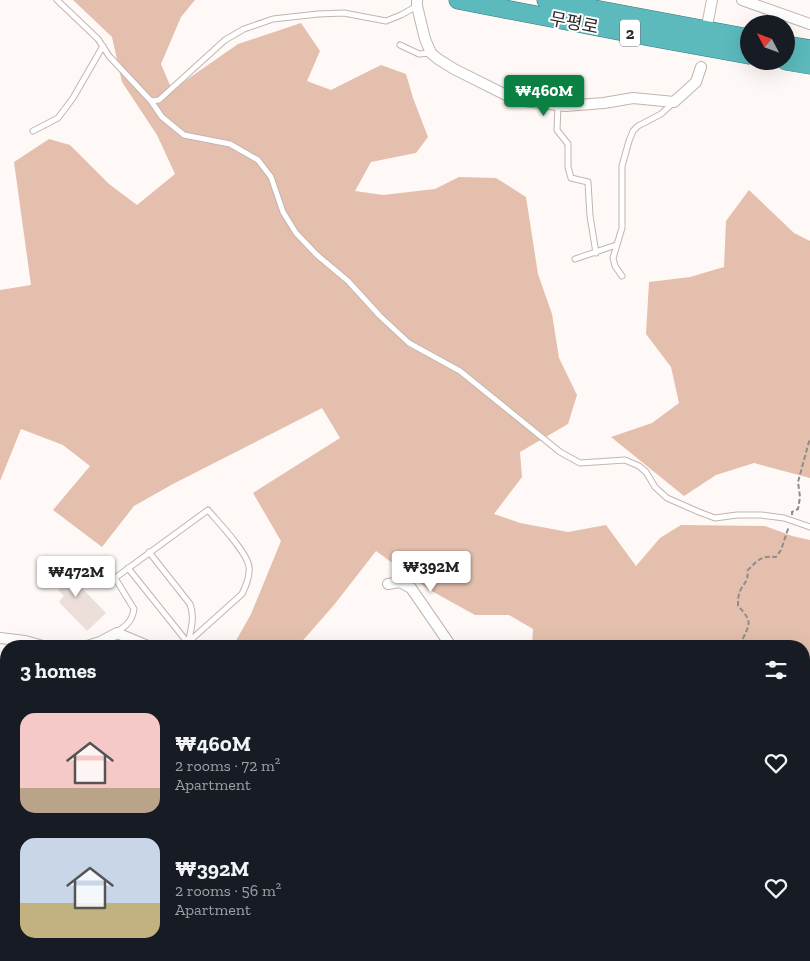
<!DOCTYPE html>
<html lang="en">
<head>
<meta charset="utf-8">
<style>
  body { margin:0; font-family:"Zilla Slab","Noto Sans KR",serif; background:#242831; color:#f1f3f6; height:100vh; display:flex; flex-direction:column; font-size:19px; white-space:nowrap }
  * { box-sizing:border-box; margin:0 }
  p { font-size:16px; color:#9ea1a6 }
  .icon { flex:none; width:28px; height:28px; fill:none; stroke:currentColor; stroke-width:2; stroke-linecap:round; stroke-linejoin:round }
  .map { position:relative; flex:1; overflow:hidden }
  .details { position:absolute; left:0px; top:640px; width:810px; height:321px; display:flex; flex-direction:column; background:#171b24; border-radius:20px 20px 0 0; box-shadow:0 5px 20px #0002 }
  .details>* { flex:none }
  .needle { width:32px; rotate:311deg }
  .controls { position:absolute; left:740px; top:15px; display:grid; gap:10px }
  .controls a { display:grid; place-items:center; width:55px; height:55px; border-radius:50%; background:#171b24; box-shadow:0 5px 20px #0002; font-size:25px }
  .price { position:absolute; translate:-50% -42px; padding:0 11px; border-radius:5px; background:#fff; color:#222; font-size:16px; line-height:32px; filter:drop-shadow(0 1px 2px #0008) }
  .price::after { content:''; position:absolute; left:50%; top:30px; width:15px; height:11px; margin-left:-8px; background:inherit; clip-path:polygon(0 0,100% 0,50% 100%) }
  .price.active { background:#0b8043; color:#fff }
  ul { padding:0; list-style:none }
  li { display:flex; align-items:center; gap:15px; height:125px; padding:0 20px }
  li span { display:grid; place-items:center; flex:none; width:140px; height:100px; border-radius:15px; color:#555 }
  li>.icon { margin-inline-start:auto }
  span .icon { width:60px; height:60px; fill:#fffc; stroke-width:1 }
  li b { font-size:21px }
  h2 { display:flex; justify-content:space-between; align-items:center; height:60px; padding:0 20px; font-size:21px }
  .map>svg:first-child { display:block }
  .green { fill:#e4bfad }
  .building { fill:#ecded8 }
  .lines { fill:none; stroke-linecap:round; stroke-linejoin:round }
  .service-casing { stroke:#c2b5af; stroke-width:7 }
  .minor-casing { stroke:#c2b5af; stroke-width:12 }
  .tertiary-casing { stroke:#c2b5af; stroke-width:14 }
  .trunk-casing { stroke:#337c7e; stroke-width:19 }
  .path { stroke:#918c8a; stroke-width:2; stroke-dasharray:5 2.5; stroke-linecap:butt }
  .service { stroke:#fff; stroke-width:5 }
  .minor { stroke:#fff; stroke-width:10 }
  .tertiary { stroke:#fff; stroke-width:12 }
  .trunk { stroke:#5cbabc; stroke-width:18 }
  .labels { text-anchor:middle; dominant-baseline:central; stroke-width:4; stroke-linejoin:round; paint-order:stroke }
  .shield { fill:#fff; stroke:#6e6b69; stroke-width:1 }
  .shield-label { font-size:16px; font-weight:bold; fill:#302b29 }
  .street-label { font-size:18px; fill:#302b29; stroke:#fff }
</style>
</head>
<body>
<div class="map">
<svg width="810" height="961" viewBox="0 0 810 961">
  <rect width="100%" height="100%" fill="#fef8f6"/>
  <!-- green -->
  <path class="green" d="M73,0h122l-14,17 -20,47 11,26 66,-46 63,-21 19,28 -13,30 24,9 50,-25 25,9 7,24 15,39 -12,16 -45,9 -16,29 28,4 52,-6 24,-12 37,1 30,19 12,77 14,40 7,44 18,37 -9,29 -48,28 2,25 -28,37 26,9 48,9 38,-7 30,41 24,-28 21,-13 84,1 27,10 18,4v216l-6,4v-114h-272l1,-17 -24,-14h-34l-47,-26 -52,-38 -42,54 -36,41h-65l18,-32 30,-73 -28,-48 87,-55 -18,-30 -149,76 -39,22 -32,41 -49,-37 37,-44 -27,-21 -42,-16 -21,52v-191l31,-5 -17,-123 35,-23 21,6 39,39 28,21 38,-31 -18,-39 -35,-53 -10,-45z
    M749,190l45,43 16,8v237l-56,-15 -38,12 -32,21 -73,-59 41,-14 27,-20 -8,-36 -25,-33 3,-52 41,-5 34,-10 2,-46z
    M804,950l6,3v8h-72l6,-6h60z"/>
  <!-- building -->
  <path class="building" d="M53,558l53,55 -19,18 -28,-29 5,-6 -6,-6 6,-5 -19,-19z"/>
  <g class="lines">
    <defs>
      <path id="service" d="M57,0l41,39 11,17 42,45 8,-1 66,-60 19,-11 29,-10 45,-5 26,-1 42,8 15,-6 16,-9
        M400,45l19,9 12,-1
        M151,101l11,16 22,18 46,9 28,16 13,17 12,35 13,21 21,22 31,26 32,35 29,27 51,28 100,81 20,11 45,-3 14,6 7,6 9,15 12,11 32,14 16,6 22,-3h24l23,3 26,9
        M558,106l-1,24 11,14v23l3,11 17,4 2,34 6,37
        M33,131l25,-13 15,-20 30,-52
        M575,259l41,-14
        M622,276l-7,-10 -2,-8 9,-30v-62l7,-25 4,-10 5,-5 23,-12 12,-11
        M149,552l41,52c5,13 1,26 -2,39
        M128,568l60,75
        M115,633c11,-7 17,-11 19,-24l-19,-31 93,-68c10,12 40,43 41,57 1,9 -3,19 -7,27l-58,52
        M804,801l6,-9
        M436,961l5,-6"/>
      <path id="minor" d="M417,0v6l8,33 6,14 7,6 16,10 62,31 49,6 39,-3 29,-5 41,4 22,-20 5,-15
        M742,0l68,24
        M708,21l4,-21
        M388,584l12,-2 11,6 40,58
        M0,638l25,3 18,5
        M87,646l13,-4 17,-9 31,13
        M0,923l6,2
        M93,955l18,6"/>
      <path id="tertiary" d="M0,880l6,2
        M216,955l18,6"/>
      <path id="trunk" d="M458,0l192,37 99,18
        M546,0l203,38
        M786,45l24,4
        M786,61l24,4"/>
    </defs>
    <!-- service casing -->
    <use href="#service" class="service-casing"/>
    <!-- minor casing -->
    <use href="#minor" class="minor-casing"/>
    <!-- tertiary casing -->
    <use href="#tertiary" class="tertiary-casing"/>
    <!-- trunk casing -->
    <use href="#trunk" class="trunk-casing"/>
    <!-- path -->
    <path class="path" d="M792,515v-3l6,-3 2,-12 -2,-15 12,-44
      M740,646c7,-20 16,-22 -2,-40 0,-6 0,-12 3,-17 4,-7 8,-9 6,-18 10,-10 14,-16 29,-14l5,-7 8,-24
      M749,955l2,6"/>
    <!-- service -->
    <use href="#service" class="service"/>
    <!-- minor -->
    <use href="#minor" class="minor"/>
    <!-- tertiary -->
    <use href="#tertiary" class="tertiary"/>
    <!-- trunk -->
    <use href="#trunk" class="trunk"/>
  </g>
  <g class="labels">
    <!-- shield labels -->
    <rect class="shield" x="620" y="19.5" width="20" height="27" rx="4"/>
    <g class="shield-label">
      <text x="630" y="33">2</text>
    </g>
    <!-- street labels -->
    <g class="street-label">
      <text transform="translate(574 23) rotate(11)">무평로</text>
    </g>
  </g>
</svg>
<div class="controls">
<a><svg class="needle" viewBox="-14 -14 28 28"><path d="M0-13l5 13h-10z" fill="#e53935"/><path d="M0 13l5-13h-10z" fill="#9ea1a6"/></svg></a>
</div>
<b class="price active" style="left:544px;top:117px">₩460M</b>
<b class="price" style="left:431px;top:593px">₩392M</b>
<b class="price" style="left:76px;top:598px">₩472M</b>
<section class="details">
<h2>3 homes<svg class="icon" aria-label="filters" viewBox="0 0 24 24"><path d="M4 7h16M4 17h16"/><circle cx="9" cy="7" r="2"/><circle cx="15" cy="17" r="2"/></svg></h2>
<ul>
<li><span style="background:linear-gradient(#f6c9c9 75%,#b9a48a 0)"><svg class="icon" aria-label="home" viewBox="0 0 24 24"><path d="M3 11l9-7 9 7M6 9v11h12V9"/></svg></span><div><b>₩460M</b><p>2 rooms · 72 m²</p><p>Apartment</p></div><svg class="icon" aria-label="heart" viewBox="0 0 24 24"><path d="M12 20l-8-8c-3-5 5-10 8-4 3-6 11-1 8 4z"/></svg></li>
<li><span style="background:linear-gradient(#c9d6e8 65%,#c2b280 0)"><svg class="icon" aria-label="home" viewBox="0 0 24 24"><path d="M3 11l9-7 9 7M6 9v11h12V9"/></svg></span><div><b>₩392M</b><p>2 rooms · 56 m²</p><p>Apartment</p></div><svg class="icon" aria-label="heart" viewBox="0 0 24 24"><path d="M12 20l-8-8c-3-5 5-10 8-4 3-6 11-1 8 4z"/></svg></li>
</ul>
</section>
</div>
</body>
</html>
